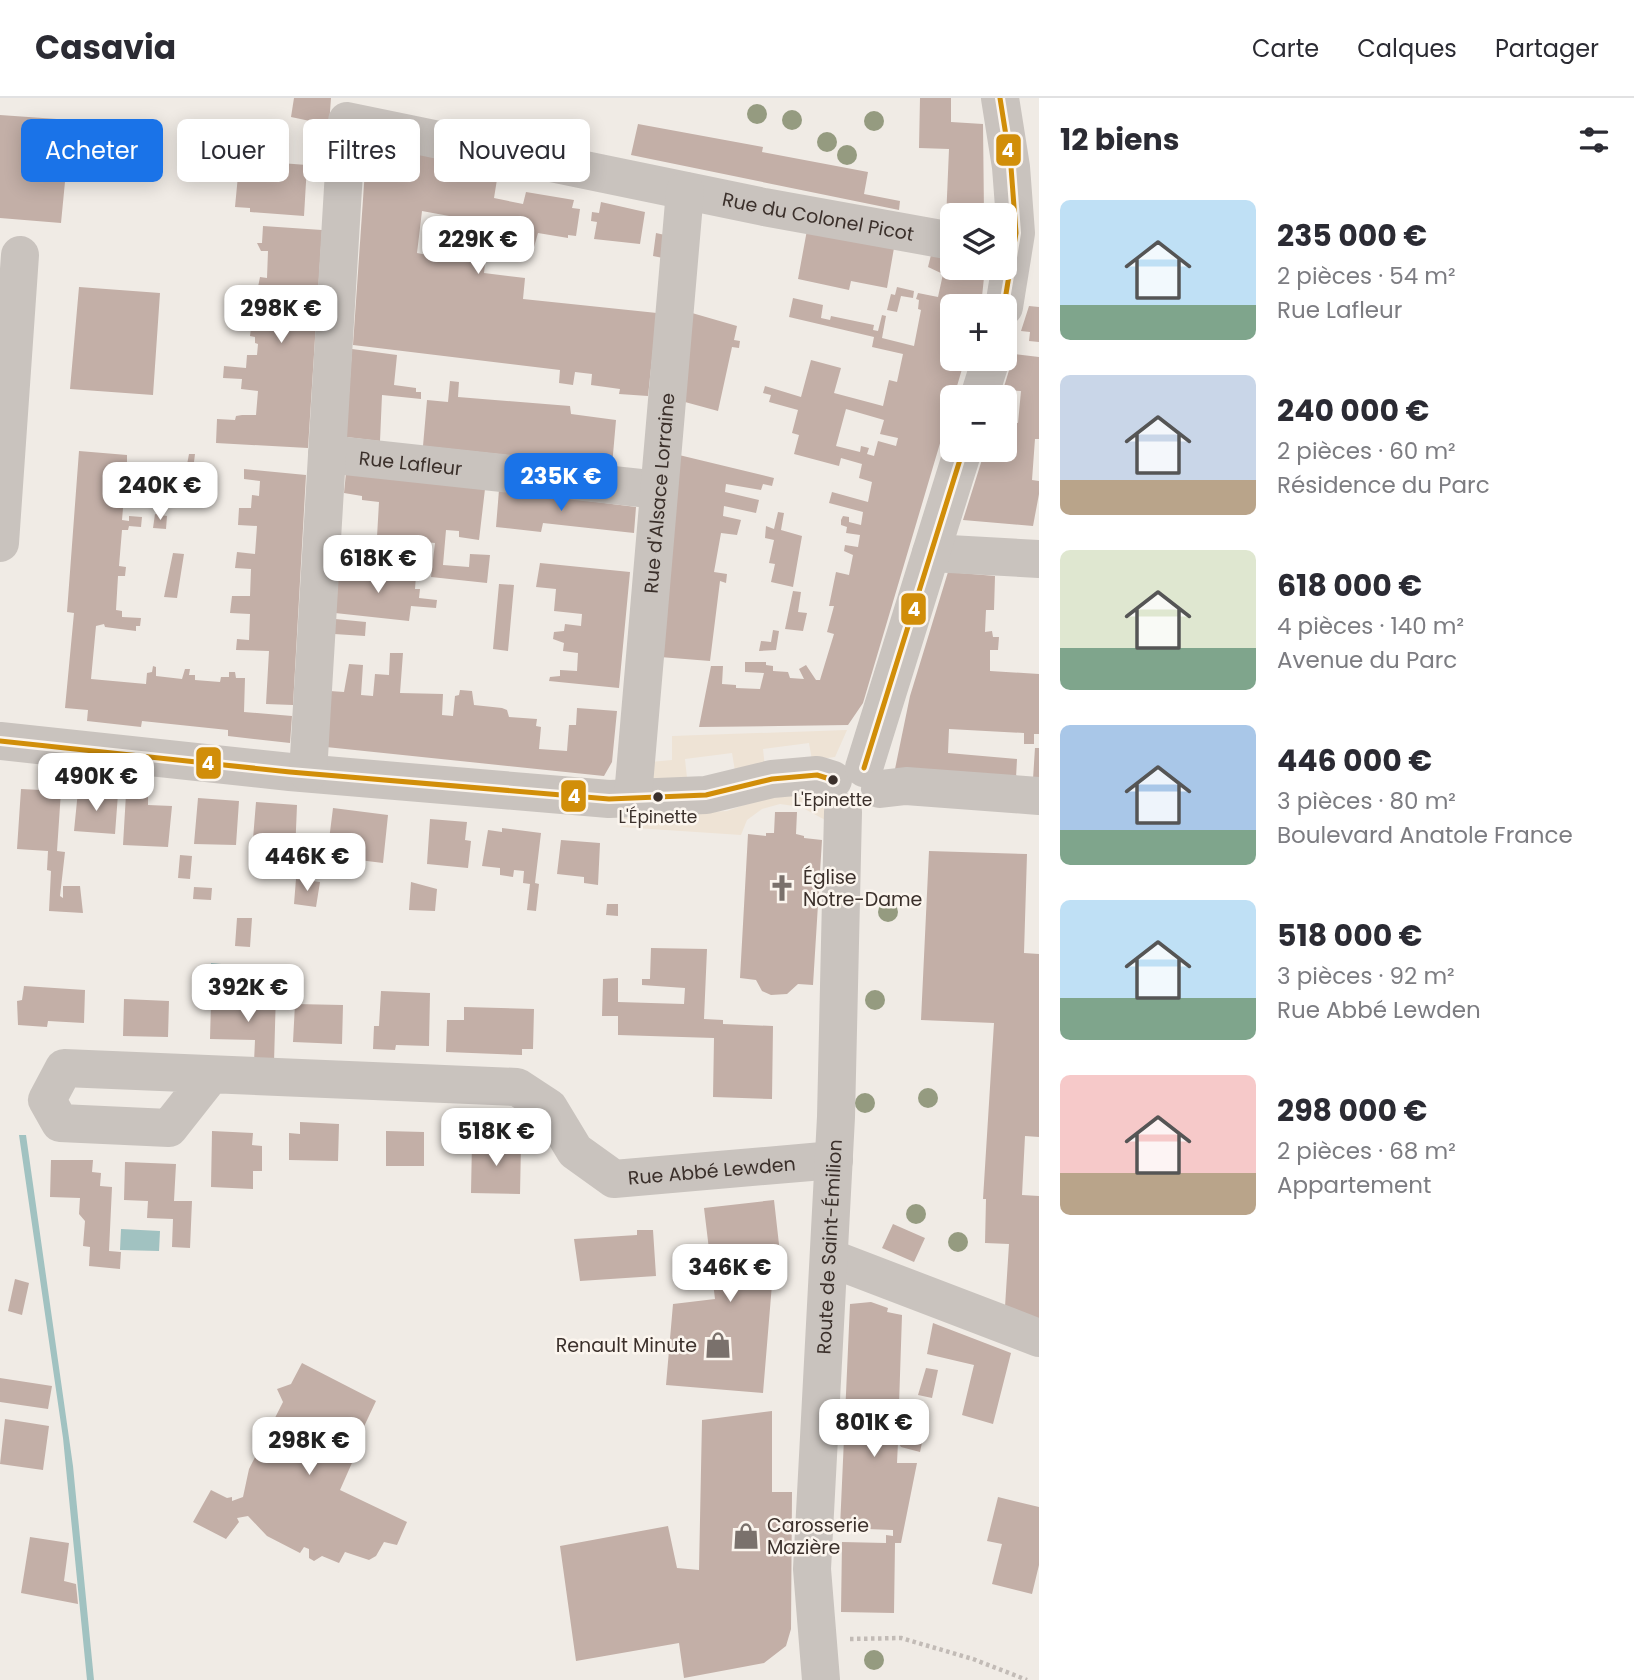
<!DOCTYPE html>
<html lang="fr">
<head>
<meta charset="utf-8">
<style>
  body { margin:0; font-family:Poppins,sans-serif; background:#f2f2f3; color:#2b2b33; height:100vh; display:flex; flex-direction:column; font-size:26px; white-space:nowrap }
  * { box-sizing:border-box; margin:0 }
  p { font-size:23px; color:#7c7c81 }
  .icon { flex:none; width:38px; height:38px; fill:none; stroke:currentColor; stroke-width:2; stroke-linecap:round; stroke-linejoin:round }
  .map { position:relative; flex:1; overflow:hidden }
  .details { display:flex; flex-direction:column; background:#fff; width:595px }
  .details>* { flex:none }
  .guide { position:absolute; left:21px; top:21px; width:665px; height:63px; display:flex; gap:14px }
  .controls { position:absolute; left:940px; top:105px; display:grid; gap:14px }
  .controls a { display:grid; place-items:center; width:77px; height:77px; border-radius:10px; background:#fff; box-shadow:0 4px 18px #0003; font-size:35px }
  .price { position:absolute; translate:-50% -60px; padding:0 16px; border-radius:14px; background:#fff; color:#222; font-size:23px; line-height:46px; filter:drop-shadow(0 2px 4px #0008) }
  .price::after { content:''; position:absolute; left:50%; top:42px; width:21px; height:16px; margin-left:-10px; background:inherit; clip-path:polygon(0 0,100% 0,50% 100%) }
  .price.active { background:#1a73e8; color:#fff }
  ul { padding:0; list-style:none }
  li { display:flex; align-items:center; gap:21px; height:175px; padding:0 21px }
  li span { display:grid; place-items:center; flex:none; width:196px; height:140px; border-radius:10px; color:#555 }
  li>.icon { margin-inline-start:auto }
  span .icon { width:84px; height:84px; fill:#fffc; stroke-width:1 }
  li b { font-size:30px }
  h2 { display:flex; justify-content:space-between; align-items:center; height:84px; padding:0 21px; font-size:30px }
  .tag { padding:0 24px; border-radius:10px; background:#fff; box-shadow:0 4px 18px #0003; font-size:24px; line-height:63px }
  .tag.active { background:#1a73e8; color:#fff }
  header { display:flex; align-items:center; gap:42px; box-sizing:border-box; height:98px; padding:0 35px; background:#fff; border-bottom:2px solid #e1e1e2 }
  header strong { font-size:33px }
  nav { display:flex; gap:38px; margin-inline-start:auto; font-size:24px }
  main { display:flex; flex:1; min-height:0 }
  .map>svg:first-child { display:block }
  .plaza { fill:#eee3d5 }
  .water { fill:#a1c2c1 }
  .building { fill:#c3afa7; fill-rule:evenodd }
  .lines { fill:none; stroke-linecap:round; stroke-linejoin:round }
  .path { stroke:#c2bbb6; stroke-width:4.5; stroke-dasharray:3.5 3.5; stroke-linecap:butt }
  .minor { stroke:#c9c3be; stroke-width:38 }
  .bus-1-casing { stroke:#fbf5ee; stroke-width:10 }
  .bus-1 { stroke:#d18e09; stroke-width:5 }
  .tree { fill:#959b80 }
  .bus-dot { fill:#3b302b; stroke:#fbf5ee; stroke-width:2.5 }
  .labels { text-anchor:middle; dominant-baseline:central; stroke-width:5; stroke-linejoin:round; paint-order:stroke }
  .bus-label { font-size:17px; fill:#3b302b; stroke:#fbf5ee }
  .street-label { font-size:19px; fill:#3b302b; stroke:#fbf5ee }
  .poi-label { font-size:19px; fill:#3b302b; stroke:#fbf5ee; text-anchor:start }
  .line-badge { stroke:#fbf5ee; stroke-width:2.5 }
  .badge-label { font-size:19px; text-anchor:middle; font-weight:bold; fill:#fff }
</style>
</head>
<body>
<header>
<strong>Casavia</strong>
<nav><a>Carte</a><a>Calques</a><a>Partager</a></nav>
</header>
<main>
<div class="map">
<svg width="1039" height="1582" viewBox="0 0 1039 1582">
  <rect width="100%" height="100%" fill="#f0ebe5"/>
  <!-- plaza -->
  <path class="plaza" d="M847,632l-12,27 -23,3 -3,-17 -46,6 2,18 -30,4 -3,-18 -47,6 2,19 -38,5 1,-21 22,-2v-24z
    M786,696l29,6 12,9v12l-26,-14 -21,-3 -18,5 -15,11 -6,15 -120,-8 2,-10 104,-6 41,-15z"/>
  <!-- water -->
  <path class="water" d="M211,865l41,4 -1,18 -41,-3z
    M19,1037h7l47,331 21,214h-7l-24,-242z
    M121,1131l39,2 -1,20 -39,-1z"/>
  <!-- building -->
  <path class="building" d="M294,0h37l-2,27 -38,-8z
    M920,0h31v24l32,2 1,91h-32v6l-6,-1 3,-71 -30,-1z
    M0,17l71,5 -10,103 -61,-5z
    M638,26l125,23 -1,5 106,20 -4,22 36,7 -1,9 -268,-55z
    M367,43l132,26 -5,31 29,6 3,-12 48,8 -2,8 8,1 -4,27 -8,-1v3l-30,-5 -4,14 -27,-4 -2,14 -19,-3 -2,19 41,5 -2,21 134,14 -9,83 -29,-2 1,-5 -29,-4 1,-11 -17,-2 -2,13 -14,-2 1,-13 -207,-25zM422,113l38,7 -6,42 -37,-7z
    M231 52a7 7 0 1 1 14 0a7 7 0 1 1-14 0Z
    M254,63l53,4 -3,51 -54,-4v-4l-15,-1 4,-42 15,1z
    M601,104l44,10 -5,32 -46,-5 3,-17 -6,-1 1,-9 7,1z
    M263,128l59,4 -14,218 -92,-5 1,-24 18,1 1,-4 6,-1h14l2,-24 -17,-2 1,-10 -19,-1 1,-12 22,2 1,-13h10l1,-11 -3,-1v-6l-5,-1 1,-8 17,-2 -7,-8 1,-11 9,-9 -13,-1 -4,-10h4l2,-10 7,1 1,-27h-7l-4,-8h5z
    M807,132l87,18 -7,40 -36,-7 -2,9 -51,-11z
    M656,135l9,2 -2,23 -10,-2z
    M931,157l21,5v8h33l-4,38h-29v53h13l-102,344 -15,22 -149,2 12,-61h12l-1,18 14,1v3l24,1 4,-16 -19,-1v-10h21v3l7,1v5l15,1 2,6 14,1 -5,-10 7,-4 10,15h4l14,-46 -7,-2 7,-26h-5l7,-34 13,3 4,-20 -9,-4 1,-6 13,2 2,-12 -14,-2 1,-6 -6,-2v-5l2,-4 6,1v5l12,3 2,-13 -34,-9 3,-11 36,10 4,-20 -13,-4 3,-14 -21,-6 -2,8 -45,-12 5,-19 -7,-2 6,-23 -29,-8 2,-7 -8,-2 2,-7 36,11 10,-37 30,8 -7,25 49,13 6,-26 8,2 6,-28 -31,-7 2,-10 -85,-20 4,-19 30,7 -2,13 9,2 1,-4 43,9 -1,5 5,1 4,-16 4,1 -4,22 32,8 7,-36 -3,-1 1,-9 -3,-1 2,-6 20,4 5,-23 -15,-7zM846,311l38,11 -4,14 18,4 -2,8 -18,-5 -4,15 -7,-2 2,-6 -8,-2 -1,6 -24,-6z
    M79,189l81,6 -7,102 -83,-6z
    M897,189l17,4 -1,7 -12,-2 -4,16 -10,-2 4,-16 4,1z
    M1029,208l10,1v35l-10,-1 1,-9 -9,-1z
    M692,215l45,13 -3,14 6,1 -1,7 -7,-1 -14,64 -33,-9z
    M352,251l45,6 -3,30 22,3v4h5v7l-39,-4 -2,46 -34,-4z
    M1014,256l25,3v82h-4l-3,41 7,1v13l-6,32 -70,-6 22,-70h19v-29l14,2 3,-32 -18,-1z
    M450,283l9,1 -1,15 112,9 1,8 45,6 -4,46 -189,-20 4,-46 21,2z
    M79,353l48,4v13l24,2 -1,12 -19,-2v5l-6,-1 -3,36 7,1v-5l13,1 -1,10 -12,-1 -1,4h-6l-3,36 7,1 -1,9h-7l-2,34 6,1v6l19,1 -1,8h-4v5l-31,-4 -1,-3 -8,2 -5,53 55,5 1,-11 5,-1 1,-6 3,1v9l26,3 3,-10h5l-1,6h6v5l25,2 1,-5h8v-5h6l1,6h9l-1,34 48,4 -2,27 -62,-7v-6l-86,-9 -1,6 -54,-6 1,-11 -23,-2 9,-95 -7,-1z
    M189,356h6l-1,8 12,2v9l-20,-3z
    M679,357l95,23 -2,8 -9,-2 -2,6 -35,-6 -1,8 34,8 -3,13 -32,-7 -1,10 18,4 -4,15 -16,-2 -7,39 13,2 -1,9 -6,-2 -10,80 -50,-4z
    M244,371l62,6 -13,230 -27,-1 3,-53 -33,-1 1,-11 12,1 1,-26 -20,-1 2,-17h18l1,-27 -16,-1 2,-16 18,2 2,-28 -19,-1 1,-17h12l1,-13 7,1 1,-15 -16,-2z
    M346,375l139,16 -6,51 -20,-3v-6l-13,-1 -3,35 26,2 1,-13 20,1 -3,28 -56,-6 4,-34 -58,-6 2,-35 -17,-2v-4l-18,-3z
    M499,392l137,17 -2,26 -91,-10 -2,9 -45,-5z
    M778,414l6,1 -3,17 21,6 -9,51 -22,-5 4,-18 -6,-1 5,-23 -9,-2 1,-12 8,3z
    M155,416l12,2 -1,13 -13,-1z
    M173,455l11,1 -7,44 -13,-1z
    M540,465l90,9 -11,116 -70,-7 1,-4 10,-1v-6l17,1 1,-18 -15,-2 1,-8 -11,-4 1,-7 10,-1 1,-7 16,2 1,-12 -28,-3 2,-22 -20,-2z
    M338,470l78,8 -1,13h5l-1,9 18,2 -1,8 -25,-2 -2,15 -74,-8z
    M948,474l47,4 -1,34h-8l-1,22 7,-1 1,6h6l-1,13h-8v21l49,3v60h-5v10h-10v-11l-75,-4 -1,24 69,6 -1,19 -121,-9 15,-73z
    M499,486l15,1 -6,66 -15,-2z
    M793,493l8,1 -3,20 9,1 -4,18 -18,-2z
    M335,521l31,3 -1,14 -31,-2z
    M773,532l6,1 -3,19 -17,1 2,-10 10,1z
    M390,555h13l-3,40 43,1 -1,21 11,1 2,-20 4,-1 1,-5 12,1 2,14 28,3 5,2 2,7 28,2 -1,7 5,1 -2,22 28,2 2,-26h7l1,-17 40,3 -5,51 -8,14 -278,-29 4,-56 14,1 5,-28 14,1 -2,30 12,1 2,-22 14,1z
    M1035,650h4v31h-6z
    M21,691l40,2 -4,60 8,1 -5,44 3,2v-12h17l3,27 -34,-2 2,-40 -4,-1 1,-19 -31,-2z
    M78,693l40,3 -3,40 -41,-3z
    M126,696l22,1v10l24,1 -4,41 -45,-2z
    M198,700l41,3 -3,44 -42,-1z
    M256,704l41,3 -2,49 -43,-3z
    M333,710l55,7 -5,48 -56,-7z
    M775,714h22l-1,22 8,2v2l18,2 -9,145 -15,-1 -11,10 -16,1 -9,-4 -6,-11 -16,-2 8,-144 18,2v-3h8z
    M430,721l37,3 -2,18 6,1 -3,27 -41,-4z
    M502,730l39,5 -6,50 4,1 -3,27 -9,-1 3,-26 -7,-1 1,-12 -10,-1 -1,7 -13,-2v-7l-18,-2 6,-36 14,2z
    M561,742l39,3 -2,42 -14,-2v-6l-27,-3z
    M929,753l98,3 -3,99 15,1v183l-14,-1 -3,59 17,1v125l-34,-14 4,-63 -24,-1 1,-44h-3l11,-176 -73,-3z
    M180,757l12,1 -2,23 -12,-1z
    M296,781l24,3 -4,25 -22,-3z
    M411,784l26,7 -2,22 -26,-1z
    M194,789l18,1 -1,12 -18,-1z
    M607,806h11v12l-12,-1z
    M237,820h15l-2,29 -15,-1z
    M651,850l56,1 -3,70 19,1v4l50,2 -1,73 -59,-2 1,-59 -96,-3v-19h-16l1,-37 15,-1v24l66,2 1,-16 -43,-3v-6h8z
    M24,888l61,4 -1,33 -36,-2 -1,6 -29,-2 -1,-24 5,-1z
    M256,892l20,1 -2,72 -20,-1 1,-22 -45,-1 1,-36h45z
    M381,893l49,2 -1,53 -33,-1 -1,5 -22,-1 1,-23h5z
    M124,901l45,2 -1,36 -45,-1z
    M295,906l48,1 -1,39 -49,-2z
    M464,909l70,2 -1,40h-11v6l-76,-3 1,-32h17z
    M300,1024l39,2 -1,37 -49,-1v-27l11,1z
    M212,1033l41,2 -1,12 10,1v25h-9v18l-42,-2z
    M386,1033l38,1v34h-38z
    M472,1044l49,2 -1,50 -49,-1z
    M51,1062h42l-1,12 9,1 -1,13 12,1 -3,64 12,1 -1,17 -31,-3 1,-19 -7,-1 2,-25 -6,-7 1,-16 -30,-1z
    M125,1064l51,2 -2,37h18l-2,47 -18,-1 1,-28 -26,-1 1,-17 -24,-1z
    M774,1102l8,71 -9,1 -10,121 -97,-8 7,-81 42,-5 -11,-91z
    M893,1126l32,14 -11,24 -32,-14z
    M637,1132h16l3,46 -76,5 -6,-42 63,-4z
    M15,1181l14,4 -7,32 -14,-4z
    M871,1204l17,6 -1,4 15,3 -4,120 12,1 3,-15 13,3 -6,28 -19,-5 -3,-5 -1,21h20l-16,80h-6l-1,70 -53,-1 1,-70 44,1v-8l7,1v-6l-53,-2 10,-224z
    M933,1225l78,30 -18,71 -31,-9 12,-50 -47,-11z
    M302,1265l74,38 -25,53 4,2 -15,34 67,32 -10,23 -13,-3 -8,14 -7,4 -24,-8 -6,11 -17,-7 -8,5 -5,-3v-9l-5,-2 -4,6 -33,-17 -19,-20 -11,2 2,4 -13,17 -33,-17 18,-32 16,8 5,-1v4l11,-4 6,-28 34,-67 -6,-13 14,-5z
    M926,1270l12,2 -6,28 -14,-3z
    M0,1280l52,8 -4,23 -48,-7z
    M772,1313v81h20l-1,137 -5,17 -22,17 -80,15 -5,-35 -103,18 -16,-115 108,-20 9,42 22,2 3,-150z
    M5,1321l44,7 -6,44 -43,-6z
    M998,1399l41,10v58l-7,29 -40,-10 10,-40 -15,-3z
    M30,1439l39,6 -5,38 12,3 2,20 -57,-11z"/>
  <g class="lines">
    <!-- path -->
    <path class="path" d="M850,1541l51,-1 72,21 54,21"/>
    <!-- minor -->
    <g class="minor">
      <path d="M1000,0l11,69 5,66 -12,74"/>
      <path d="M979,299l12,-38"/>
      <path id="s1" d="M327,356l332,36"/>
      <path d="M0,445l20,-288"/>
      <path d="M931,455l108,6"/>
      <path d="M0,643l290,31 319,27 97,-4 66,-16 45,-4 16,5"/>
      <path d="M864,670l99,-318"/>
      <path id="s2" d="M308,675l39,-652 417,86 188,34"/>
      <path d="M880,691l26,-3 133,10"/>
      <path id="s3" d="M633,698l52,-605"/>
      <path id="s4" d="M210,978l-41,52 -109,-5 -13,-23 17,-32 453,19 32,21 26,43 39,28 220,-19"/>
      <path d="M830,1160l209,80"/>
      <path id="s5" d="M821,1582l-9,-111 24,-452 7,-305"/>
    </g>
    <defs>
      <path id="bus-1" d="M1000,0l11,69 5,66 -12,73
        M0,643l290,31 319,27 97,-4 66,-16 45,-4 16,5
        M864,670l99,-318"/>
    </defs>
    <!-- bus-1 casing -->
    <use href="#bus-1" class="bus-1-casing"/>
    <!-- bus-1 -->
    <use href="#bus-1" class="bus-1"/>
  </g>
  <!-- trees -->
  <g class="tree">
    <circle cx="757" cy="16" r="10"/>
    <circle cx="792" cy="22" r="10"/>
    <circle cx="874" cy="23" r="10"/>
    <circle cx="827" cy="44" r="10"/>
    <circle cx="847" cy="57" r="10"/>
    <circle cx="888" cy="814" r="10"/>
    <circle cx="875" cy="902" r="10"/>
    <circle cx="928" cy="1000" r="10"/>
    <circle cx="865" cy="1005" r="10"/>
    <circle cx="916" cy="1116" r="10"/>
    <circle cx="958" cy="1144" r="10"/>
    <circle cx="874" cy="1562" r="10"/>
  </g>
  <!-- icons -->
  <defs>
    <symbol id="church-bare" viewBox="-9 -9 18 18"><path d="M-1.2-6h2.4v3.5h3.3v2.4h-3.3V6h-2.4V-.1h-3.3v-2.4h3.3Z" fill="#7a716c" stroke="#fbf5ee" stroke-width="2.5" paint-order="stroke"/></symbol>
    <symbol id="shop-bare" viewBox="-9 -9 18 18"><path d="M-5-2.5h2.3a2.7 3.5 0 0 1 5.4 0H5L5.5 6h-11ZM-1.5-2.5h3a1.5 2.3 0 0 0-3 0Z" fill="#7a716c" stroke="#fbf5ee" stroke-width="2.5" paint-order="stroke"/></symbol>
  </defs>
  <g fill-rule="evenodd">
    <use href="#church-bare" x="763" y="771" width="38" height="38"/>
    <use href="#shop-bare" x="699" y="1228" width="38" height="38"/>
    <use href="#shop-bare" x="727" y="1419" width="38" height="38"/>
  </g>
  <!-- markers -->
  <g class="bus-dot">
    <circle cx="833" cy="682" r="6"/>
    <circle cx="658" cy="699" r="6"/>
  </g>
  <g class="labels">
    <!-- bus labels -->
    <g class="bus-label">
      <text x="833" y="702">L'Epinette</text>
      <text x="658" y="719">L'Épinette</text>
    </g>
    <!-- street labels -->
    <g class="street-label">
      <text stroke="none"><textPath href="#s2" startOffset="1134">Rue du Colonel Picot</textPath></text>
      <text stroke="none"><textPath href="#s1" startOffset="84">Rue Lafleur</textPath></text>
      <text stroke="none"><textPath href="#s3" startOffset="304">Rue d'Alsace Lorraine</textPath></text>
      <text stroke="none"><textPath href="#s4" startOffset="926">Rue Abbé Lewden</textPath></text>
      <text stroke="none"><textPath href="#s5" startOffset="434">Route de Saint-Émilion</textPath></text>
    </g>
    <!-- poi labels -->
    <g class="poi-label">
      <text x="803" y="779">Église<tspan x="803" dy="22">Notre-Dame</tspan></text>
      <text x="697" y="1247" text-anchor="end">Renault Minute</text>
      <text x="767" y="1427">Carosserie<tspan x="767" dy="22">Mazière</tspan></text>
    </g>
  </g>
  <g class="line-badge">
    <rect x="995" y="35" width="27" height="34" rx="7" fill="#d18e09"/>
    <rect x="900" y="494" width="27" height="34" rx="7" fill="#d18e09"/>
    <rect x="195" y="648" width="27" height="34" rx="7" fill="#d18e09"/>
    <rect x="560" y="681" width="27" height="34" rx="7" fill="#d18e09"/>
  </g>
  <g class="badge-label">
    <text x="1008" y="59">4</text>
    <text x="914" y="518">4</text>
    <text x="208" y="672">4</text>
    <text x="574" y="705">4</text>
  </g>
</svg>
<div class="controls">
<a><svg class="icon" aria-label="layers" viewBox="0 0 24 24"><path d="M12 4l9 5-9 5-9-5zM3 14l9 5 9-5"/></svg></a>
<a>+</a>
<a>−</a>
</div>
<b class="price" style="left:478px;top:178px">229K €</b>
<b class="price" style="left:281px;top:247px">298K €</b>
<b class="price active" style="left:561px;top:415px">235K €</b>
<b class="price" style="left:160px;top:424px">240K €</b>
<b class="price" style="left:378px;top:497px">618K €</b>
<b class="price" style="left:96px;top:715px">490K €</b>
<b class="price" style="left:307px;top:795px">446K €</b>
<b class="price" style="left:248px;top:926px">392K €</b>
<b class="price" style="left:496px;top:1070px">518K €</b>
<b class="price" style="left:730px;top:1206px">346K €</b>
<b class="price" style="left:874px;top:1361px">801K €</b>
<b class="price" style="left:309px;top:1379px">298K €</b>
<div class="guide">
<a class="tag active">Acheter</a>
<a class="tag">Louer</a>
<a class="tag">Filtres</a>
<a class="tag">Nouveau</a>
</div>
</div>
<section class="details">
<h2>12 biens<svg class="icon" aria-label="filters" viewBox="0 0 24 24"><path d="M4 7h16M4 17h16"/><circle cx="9" cy="7" r="2"/><circle cx="15" cy="17" r="2"/></svg></h2>
<ul>
<li><span style="background:linear-gradient(#bfe0f5 75%,#7fa58c 0)"><svg class="icon" aria-label="home" viewBox="0 0 24 24"><path d="M3 11l9-7 9 7M6 9v11h12V9"/></svg></span><div><b>235 000 €</b><p>2 pièces · 54 m²</p><p>Rue Lafleur</p></div></li>
<li><span style="background:linear-gradient(#c9d6e8 75%,#b9a48a 0)"><svg class="icon" aria-label="home" viewBox="0 0 24 24"><path d="M3 11l9-7 9 7M6 9v11h12V9"/></svg></span><div><b>240 000 €</b><p>2 pièces · 60 m²</p><p>Résidence du Parc</p></div></li>
<li><span style="background:linear-gradient(#dfe7d0 70%,#7fa58c 0)"><svg class="icon" aria-label="home" viewBox="0 0 24 24"><path d="M3 11l9-7 9 7M6 9v11h12V9"/></svg></span><div><b>618 000 €</b><p>4 pièces · 140 m²</p><p>Avenue du Parc</p></div></li>
<li><span style="background:linear-gradient(#a9c7e8 75%,#7fa58c 0)"><svg class="icon" aria-label="home" viewBox="0 0 24 24"><path d="M3 11l9-7 9 7M6 9v11h12V9"/></svg></span><div><b>446 000 €</b><p>3 pièces · 80 m²</p><p>Boulevard Anatole France</p></div></li>
<li><span style="background:linear-gradient(#bfe0f5 70%,#7fa58c 0)"><svg class="icon" aria-label="home" viewBox="0 0 24 24"><path d="M3 11l9-7 9 7M6 9v11h12V9"/></svg></span><div><b>518 000 €</b><p>3 pièces · 92 m²</p><p>Rue Abbé Lewden</p></div></li>
<li><span style="background:linear-gradient(#f6c9c9 70%,#b9a48a 0)"><svg class="icon" aria-label="home" viewBox="0 0 24 24"><path d="M3 11l9-7 9 7M6 9v11h12V9"/></svg></span><div><b>298 000 €</b><p>2 pièces · 68 m²</p><p>Appartement</p></div></li>
</ul>
</section>
</main>
</body>
</html>
